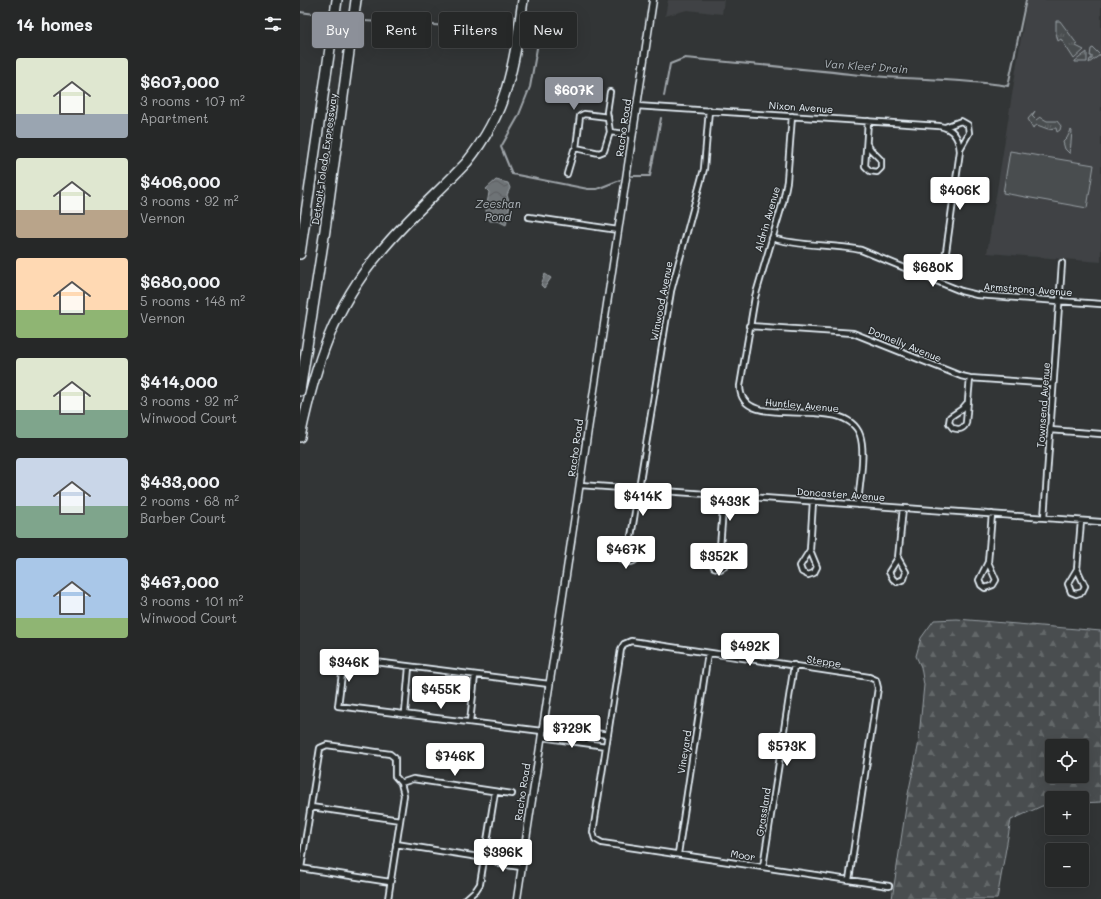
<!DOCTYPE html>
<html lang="en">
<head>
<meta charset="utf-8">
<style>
  body { margin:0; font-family:Mali,sans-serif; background:#323434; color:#f1f3f6; height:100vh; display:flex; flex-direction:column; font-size:15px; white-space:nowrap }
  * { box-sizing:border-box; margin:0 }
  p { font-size:13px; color:#a4a6a8 }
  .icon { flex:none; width:22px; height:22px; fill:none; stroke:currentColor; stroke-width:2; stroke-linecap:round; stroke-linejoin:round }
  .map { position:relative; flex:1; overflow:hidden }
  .side { display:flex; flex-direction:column; background:#262828; width:300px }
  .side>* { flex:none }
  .banner { position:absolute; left:12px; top:12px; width:380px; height:36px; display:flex; gap:8px }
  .buttons { position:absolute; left:745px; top:739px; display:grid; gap:8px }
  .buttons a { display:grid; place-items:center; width:44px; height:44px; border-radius:4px; background:#262828; box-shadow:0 4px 16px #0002,0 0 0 1px #424445; font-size:20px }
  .price { position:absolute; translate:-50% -34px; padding:0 9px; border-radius:4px; background:#fff; color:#222; font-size:13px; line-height:26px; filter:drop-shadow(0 1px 2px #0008) }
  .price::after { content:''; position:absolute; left:50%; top:24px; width:12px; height:9px; margin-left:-6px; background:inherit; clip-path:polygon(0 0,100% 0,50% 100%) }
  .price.current { background:#8c9099; color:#fff }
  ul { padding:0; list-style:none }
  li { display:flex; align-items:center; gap:12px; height:100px; padding:0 16px }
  li span { display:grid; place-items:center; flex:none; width:112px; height:80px; border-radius:4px; color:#555 }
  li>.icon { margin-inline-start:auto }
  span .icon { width:48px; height:48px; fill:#fffc; stroke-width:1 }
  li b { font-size:17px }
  h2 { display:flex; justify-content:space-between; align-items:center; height:48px; padding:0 16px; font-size:17px }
  .tag { padding:0 14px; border-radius:4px; background:#262828; box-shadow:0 4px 16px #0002,0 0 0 1px #424445; font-size:14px; line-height:36px }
  .tag.current { background:#8c9099; color:#fff }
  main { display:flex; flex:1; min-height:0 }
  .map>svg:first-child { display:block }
  .built { fill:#3f4244 }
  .grass { fill:url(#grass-tufts); stroke:#989fa4 }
  .forest { fill:url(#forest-firs); stroke:#989fa4; fill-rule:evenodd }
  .garden { fill:#494d4f; stroke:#989fa4 }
  .water { fill:url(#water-waves); stroke:#9fa5aa }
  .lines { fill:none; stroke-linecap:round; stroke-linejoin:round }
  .stream { stroke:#9fa5aa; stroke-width:2 }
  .minor-casing { stroke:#e8f1f8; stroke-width:8 }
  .tertiary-casing { stroke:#e8f1f8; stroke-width:9 }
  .motorway-casing { stroke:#e8f1f8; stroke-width:12 }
  .minor { stroke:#2a2d2e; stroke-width:4.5 }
  .tertiary { stroke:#2a2d2e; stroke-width:6 }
  .motorway { stroke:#2a2d2e; stroke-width:9 }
  .labels { text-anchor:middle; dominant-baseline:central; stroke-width:3; stroke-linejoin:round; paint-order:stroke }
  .street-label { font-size:10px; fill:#e8f1f8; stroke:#2a2d2e }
  .water-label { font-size:11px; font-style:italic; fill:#b1b8be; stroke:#2a2d2e }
</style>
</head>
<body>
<main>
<section class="side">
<h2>14 homes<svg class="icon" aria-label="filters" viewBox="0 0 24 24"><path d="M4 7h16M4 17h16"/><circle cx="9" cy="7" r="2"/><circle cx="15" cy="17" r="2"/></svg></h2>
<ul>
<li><span style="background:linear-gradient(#dfe7d0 70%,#9aa5b1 0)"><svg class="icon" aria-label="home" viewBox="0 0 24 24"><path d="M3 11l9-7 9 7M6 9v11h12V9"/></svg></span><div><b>$607,000</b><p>3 rooms · 107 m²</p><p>Apartment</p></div></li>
<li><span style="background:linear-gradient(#dfe7d0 65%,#b9a48a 0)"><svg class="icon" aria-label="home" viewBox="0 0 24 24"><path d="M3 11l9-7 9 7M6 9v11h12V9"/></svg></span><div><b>$406,000</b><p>3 rooms · 92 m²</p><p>Vernon</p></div></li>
<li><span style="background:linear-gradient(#ffd9b3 65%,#8fb573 0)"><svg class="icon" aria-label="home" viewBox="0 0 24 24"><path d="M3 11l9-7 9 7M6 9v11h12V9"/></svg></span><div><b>$680,000</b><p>5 rooms · 148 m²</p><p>Vernon</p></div></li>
<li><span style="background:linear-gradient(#dfe7d0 65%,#7fa58c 0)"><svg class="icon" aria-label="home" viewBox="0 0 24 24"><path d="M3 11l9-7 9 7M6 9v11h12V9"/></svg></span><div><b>$414,000</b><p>3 rooms · 92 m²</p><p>Winwood Court</p></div></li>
<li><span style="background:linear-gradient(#c9d6e8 60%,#7fa58c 0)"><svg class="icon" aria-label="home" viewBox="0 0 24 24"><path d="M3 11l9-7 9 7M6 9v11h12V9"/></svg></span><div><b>$433,000</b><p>2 rooms · 68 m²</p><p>Barber Court</p></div></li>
<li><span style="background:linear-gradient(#a9c7e8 75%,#8fb573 0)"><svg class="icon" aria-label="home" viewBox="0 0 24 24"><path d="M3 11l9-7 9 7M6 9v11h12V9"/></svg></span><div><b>$467,000</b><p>3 rooms · 101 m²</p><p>Winwood Court</p></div></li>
</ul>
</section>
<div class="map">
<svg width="801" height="899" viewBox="0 0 801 899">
  <defs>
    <pattern id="grass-tufts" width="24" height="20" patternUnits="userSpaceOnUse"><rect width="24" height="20" fill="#494d4f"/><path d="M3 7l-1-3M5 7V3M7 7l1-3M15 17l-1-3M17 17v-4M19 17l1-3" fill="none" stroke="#636769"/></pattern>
    <pattern id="forest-firs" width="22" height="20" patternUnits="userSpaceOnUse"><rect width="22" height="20" fill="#494d4f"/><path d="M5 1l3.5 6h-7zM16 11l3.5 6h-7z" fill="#636769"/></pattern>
    <pattern id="water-waves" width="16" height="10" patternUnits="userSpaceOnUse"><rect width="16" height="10" fill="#6e7376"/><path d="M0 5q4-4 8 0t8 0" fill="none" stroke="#5a5e60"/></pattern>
  </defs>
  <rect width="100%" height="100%" fill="#323536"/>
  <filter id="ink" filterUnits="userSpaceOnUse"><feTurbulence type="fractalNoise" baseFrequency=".025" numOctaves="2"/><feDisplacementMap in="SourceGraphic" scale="8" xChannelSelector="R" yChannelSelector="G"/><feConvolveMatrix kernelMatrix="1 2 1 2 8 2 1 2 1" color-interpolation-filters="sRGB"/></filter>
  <g filter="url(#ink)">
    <!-- built -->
    <path class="built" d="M368,0h56l-2,14 -35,-4 -22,6z
      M727,0h74v262l-114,-9z"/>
    <!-- grass -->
    <path class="grass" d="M756,21h4l17,23 -1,2 8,4 -10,9 -13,-20 -3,2 -2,-8z
      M793,48l7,7 -11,8 1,-4h2v-3h-2l1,-7z
      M787,52v10h-12v-1z
      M735,111l-3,5 4,4 4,-3 7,4h10l4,5 -1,4 -3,2 -1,-4 -8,1 -11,-4 -4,3 -5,-9z
      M771,130l1,1 -2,23 -5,-5 -2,-7 4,-4z"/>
    <!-- forest -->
    <path class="forest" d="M657,619l144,12v171l-19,1v-5h-30v7l-10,1 -31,14 -14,79h-105l16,-105 10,-47 6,-62 -3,-18 -5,-11 5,-18 13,-18zM752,746h30v30h-30z"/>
    <!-- garden -->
    <path class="garden" d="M710,151l84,14 -7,43 -84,-15z"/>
    <!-- water -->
    <path class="water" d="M196,180l12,3 2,5 -3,7 3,10 -4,20 -8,-4h-8c-7,-12 -3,-13 -1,-29l-3,-3z
      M245,274l6,4 -7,10 -3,-3z"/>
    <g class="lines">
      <!-- stream -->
      <path class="stream" d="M0,12l15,2
        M64,21l138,8
        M235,31l4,6 -9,50 -12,30 -17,30 11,27 76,15h9l23,-9
        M364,96l6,-32 15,-6c55,5 111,10 166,16 52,6 105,4 157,12l18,-86
        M332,176h18l11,-58"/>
      <defs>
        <path id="minor" d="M310,92l-3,20 3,20 23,3
          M336,106l303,20c14,2 20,12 21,25l-14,101 -10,29
          M492,116l-5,65 -4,21 -28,95 -15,89c0,50 104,4 120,49 6,18 -1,50 -2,70
          M645,127l16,-6 7,4 1,8 -9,16
          M567,144l4,6 10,10v8l-4,4 -7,-1 -5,-5 3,-45
          M276,148l4,-32 4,-2 24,3
          M267,174l7,-24 2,-2 23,5 5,-2 6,-19
          M229,217l89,13
          M472,238c29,9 59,6 89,12l100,41 16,4 124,9
          M449,326l104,7 108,43 9,2 83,6
          M668,402l-6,7 -12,8 -1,6 4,5c6,2 11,1 13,-5l4,-45
          M750,430l51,4
          M280,485l521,37
          M744,518l18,-255
          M319 552a10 10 0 1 1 20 0a10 10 0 1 1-20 0Z
          M330,543l41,-252 33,-122 5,-59
          M420,547l8,13 -3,6 -5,3 -6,-2 -3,-8 9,-12 4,-51
          M510,550l-10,16 2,6 6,3 6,-2 3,-6 -7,-17 3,-49
          M598,558l8,14 -2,7 -7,3 -4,-3 -4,-7 9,-14 5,-50
          M688,562l8,18 -3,5 -8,3 -4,-3 -2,-5 9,-18 4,-48
          M777,569l8,17 -3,6 -6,2 -5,-2 -3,-8 9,-15 4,-48
          M105,713l4,-46
          M170,722l5,-47
          M243,725l65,10
          M242,731l-204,-25 6,-48 205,26
          M241,737l65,9
          M101,783l12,-4 99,15
          M11,807l89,13
          M96,844l89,14 16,-1 21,2
          M378,854l30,-201
          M193,859l7,5 21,3
          M463,867l31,-202
          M0,868l90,14
          M1,868l19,-120 7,-3 63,9 5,4v18l6,7 3,12 -16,104
          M549,880l29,-192 -2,-8 -7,-3 -238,-36 -7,3 -3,5 -28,183 2,7 7,4 287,43
          M166,899l10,-9 4,-6 15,-92"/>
        <path id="tertiary" d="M217,899l136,-899"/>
        <path id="motorway" d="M0,254l37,-254
          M0,391l25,-161 31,-230
          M0,437c15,-71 33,-130 81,-186 26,-32 58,-59 86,-89 42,-53 47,-98 56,-162"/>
      </defs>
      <!-- minor casing -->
      <use href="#minor" class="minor-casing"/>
      <!-- tertiary casing -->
      <use href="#tertiary" class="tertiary-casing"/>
      <!-- motorway casing -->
      <use href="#motorway" class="motorway-casing"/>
      <!-- minor -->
      <use href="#minor" class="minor"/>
      <!-- tertiary -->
      <use href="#tertiary" class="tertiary"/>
      <!-- motorway -->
      <use href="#motorway" class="motorway"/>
    </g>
  </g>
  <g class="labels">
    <!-- street labels -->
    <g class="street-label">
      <text transform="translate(501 107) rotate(4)">Nixon Avenue</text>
      <text transform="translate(323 128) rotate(-82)">Racho Road</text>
      <text transform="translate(24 159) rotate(-82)">Detroit-Toledo Expressway</text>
      <text transform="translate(467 219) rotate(-74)">Aldrin Avenue</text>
      <text transform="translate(728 289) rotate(4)">Armstrong Avenue</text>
      <text transform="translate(361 301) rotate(-79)">Winwood Avenue</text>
      <text transform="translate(605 344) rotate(22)">Donnelly Avenue</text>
      <text transform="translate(502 405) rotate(5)">Huntley Avenue</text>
      <text transform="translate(743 405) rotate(-86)">Townsend Avenue</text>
      <text transform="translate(275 448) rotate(-82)">Racho Road</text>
      <text transform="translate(541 494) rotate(4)">Doncaster Avenue</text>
      <text transform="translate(524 661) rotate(9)">Steppe</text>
      <text transform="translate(384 752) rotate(-81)">Vineyard</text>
      <text transform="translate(222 792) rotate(-81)">Racho Road</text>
      <text transform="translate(463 812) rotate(-81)">Grassland</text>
      <text transform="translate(443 855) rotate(9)">Moor</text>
    </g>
    <!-- water labels -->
    <g class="water-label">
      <text transform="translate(566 66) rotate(4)">Van Kleef Drain</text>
      <text x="198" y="203">Zeeshan<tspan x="198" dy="13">Pond</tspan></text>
    </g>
  </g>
</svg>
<div class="buttons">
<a><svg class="icon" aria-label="locate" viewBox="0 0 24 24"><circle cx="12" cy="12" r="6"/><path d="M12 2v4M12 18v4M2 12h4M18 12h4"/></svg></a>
<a>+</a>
<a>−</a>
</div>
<b class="price current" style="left:274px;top:111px">$607K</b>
<b class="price" style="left:660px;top:211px">$406K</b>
<b class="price" style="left:633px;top:288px">$680K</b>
<b class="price" style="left:343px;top:517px">$414K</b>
<b class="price" style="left:430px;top:522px">$433K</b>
<b class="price" style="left:326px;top:570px">$467K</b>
<b class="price" style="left:419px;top:577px">$352K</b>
<b class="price" style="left:450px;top:667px">$492K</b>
<b class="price" style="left:49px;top:683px">$346K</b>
<b class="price" style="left:141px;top:710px">$455K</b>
<b class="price" style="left:272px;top:749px">$729K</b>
<b class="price" style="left:487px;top:767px">$573K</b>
<b class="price" style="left:155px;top:777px">$746K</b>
<b class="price" style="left:203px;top:873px">$396K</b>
<div class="banner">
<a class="tag current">Buy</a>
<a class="tag">Rent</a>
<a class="tag">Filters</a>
<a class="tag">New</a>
</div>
</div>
</main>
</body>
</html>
